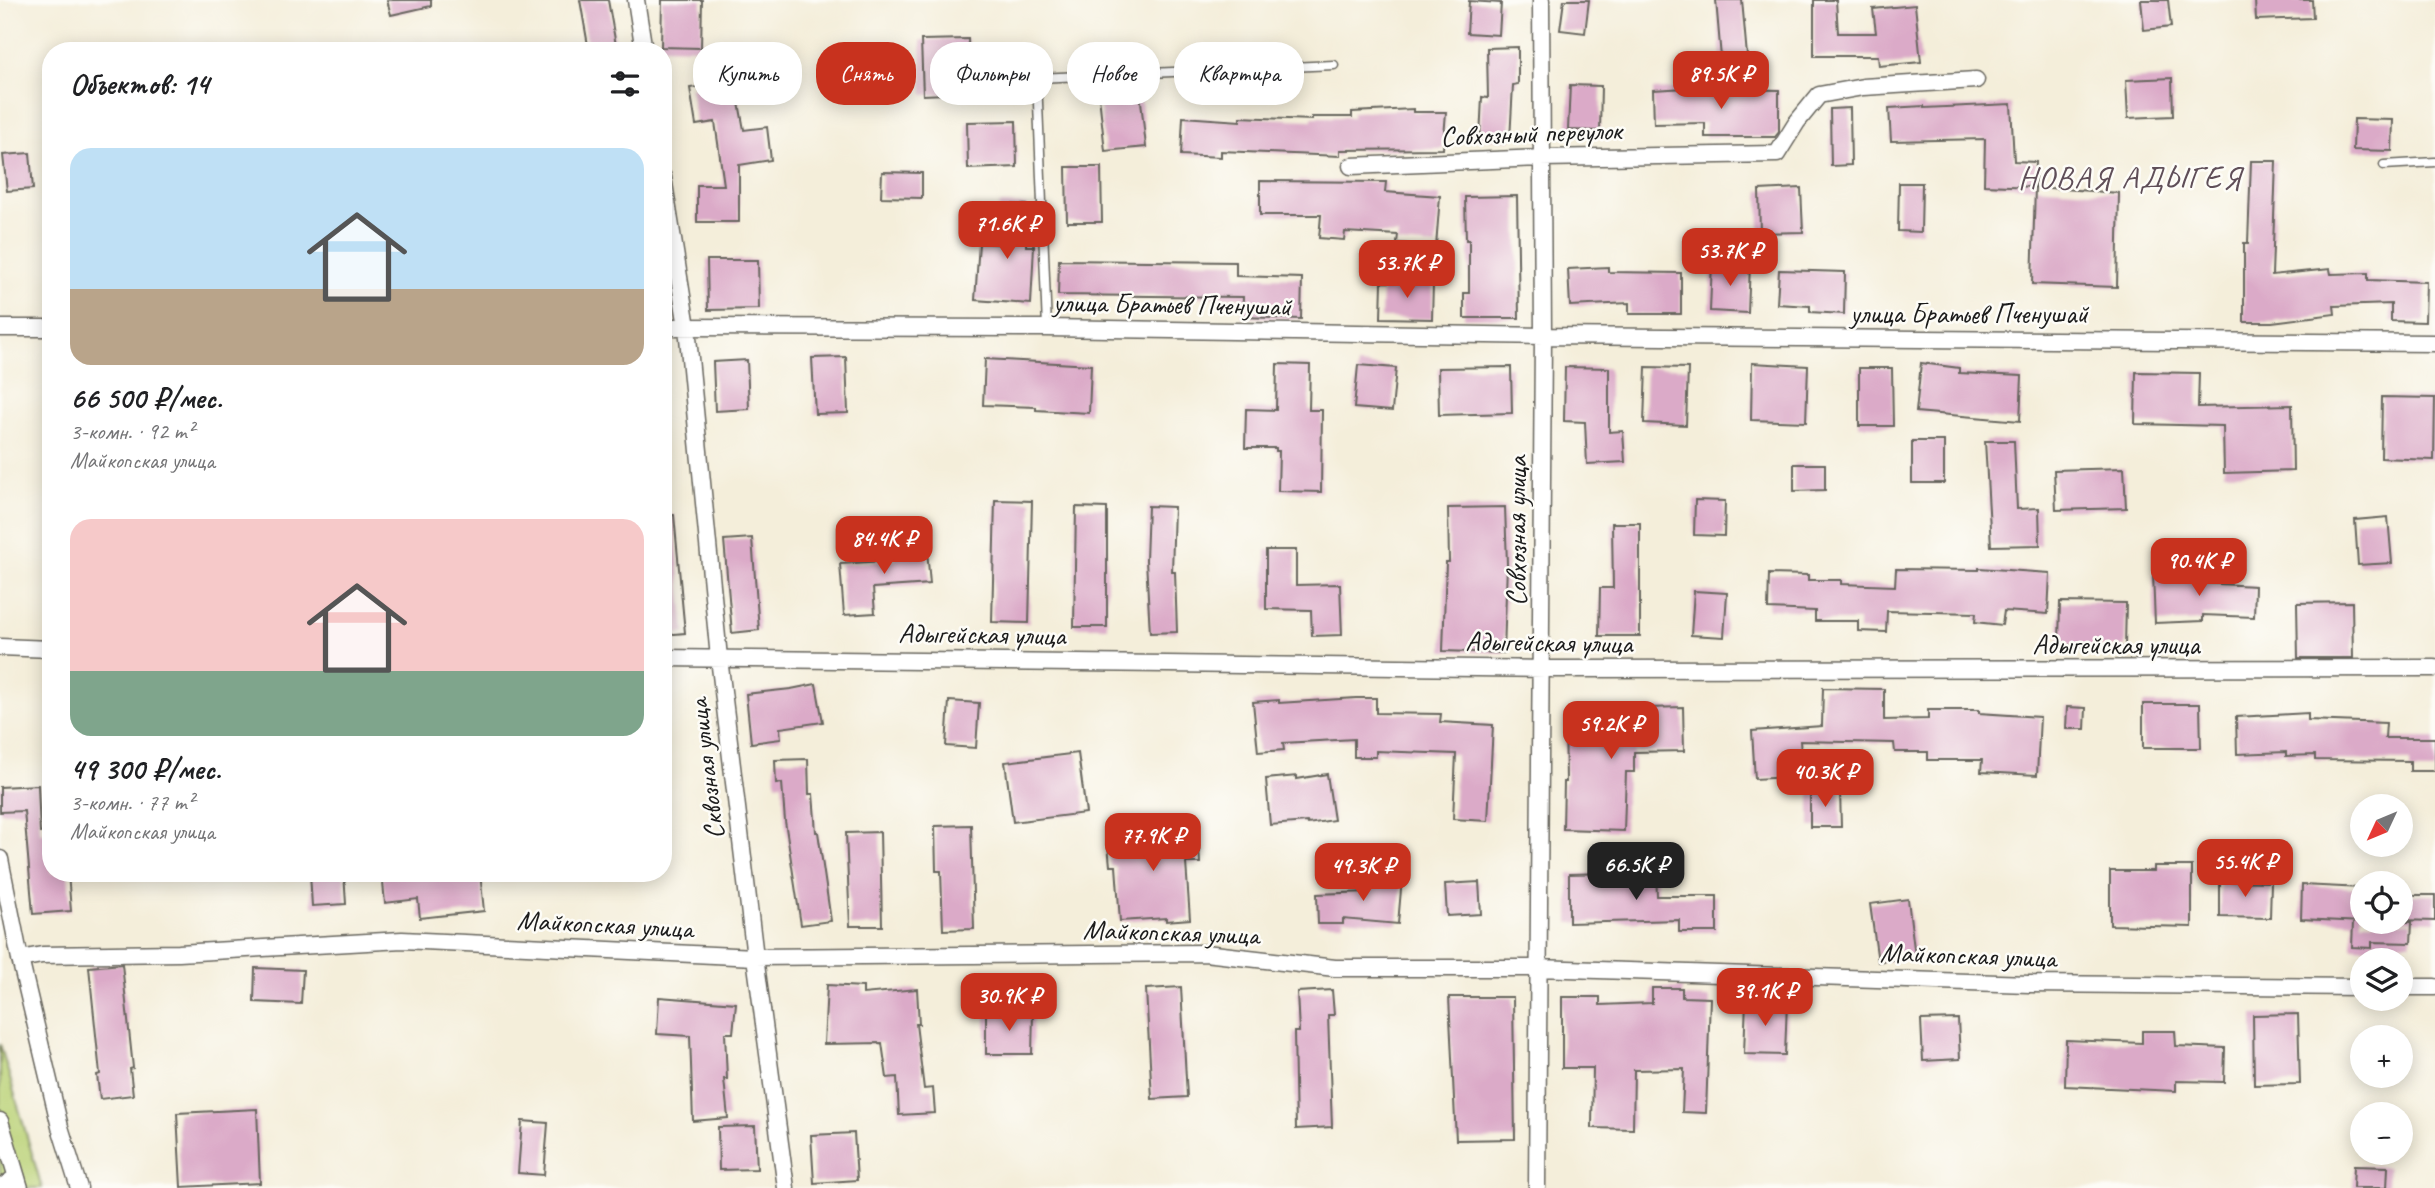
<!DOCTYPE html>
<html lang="ru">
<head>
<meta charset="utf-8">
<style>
  body { margin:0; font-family:Caveat,sans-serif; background:#f6f6f6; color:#202124; height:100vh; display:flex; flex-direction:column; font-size:26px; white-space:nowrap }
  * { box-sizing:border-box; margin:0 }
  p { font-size:23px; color:#757577 }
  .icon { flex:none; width:38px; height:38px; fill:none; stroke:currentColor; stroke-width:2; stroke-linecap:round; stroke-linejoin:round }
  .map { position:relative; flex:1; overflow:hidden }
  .drawer { position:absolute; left:42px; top:42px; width:630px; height:840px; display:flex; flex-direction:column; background:#fff; border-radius:28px; box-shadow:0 4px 18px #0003 }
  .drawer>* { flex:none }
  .guide { position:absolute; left:693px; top:42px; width:665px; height:63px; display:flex; gap:14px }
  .needle { width:46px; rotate:226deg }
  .controls { position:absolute; left:2350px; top:794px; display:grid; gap:14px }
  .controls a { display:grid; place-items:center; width:63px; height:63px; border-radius:50%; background:#fff; box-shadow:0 4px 18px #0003; font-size:35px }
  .price { position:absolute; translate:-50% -60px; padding:0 16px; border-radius:14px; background:#c8321e; color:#fff; font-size:23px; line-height:46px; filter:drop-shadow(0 2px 4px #0008) }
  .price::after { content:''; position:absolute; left:50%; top:42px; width:21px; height:16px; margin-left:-10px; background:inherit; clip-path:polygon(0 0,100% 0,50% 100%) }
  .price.current { background:#222; color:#fff }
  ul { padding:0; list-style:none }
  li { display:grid; align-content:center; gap:14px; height:371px; padding:0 28px }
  li span { display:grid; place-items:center; height:217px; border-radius:21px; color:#555 }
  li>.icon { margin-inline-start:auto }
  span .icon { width:126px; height:126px; fill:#fffc; stroke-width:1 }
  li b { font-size:30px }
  h2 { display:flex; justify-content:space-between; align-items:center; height:84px; padding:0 28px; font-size:30px }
  .chip { padding:0 24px; border-radius:28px; background:#fff; box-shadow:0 4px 18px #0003; font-size:24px; line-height:63px }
  .chip.current { background:#c8321e; color:#fff }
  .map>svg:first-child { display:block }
  .green { fill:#bad176; stroke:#6b7649; stroke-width:2 }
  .building { fill:#dbaac8 }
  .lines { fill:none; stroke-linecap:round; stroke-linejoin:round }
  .service-casing { stroke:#68665e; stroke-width:11 }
  .minor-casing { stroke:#68665e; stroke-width:19 }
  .service { stroke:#fff; stroke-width:8 }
  .minor { stroke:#fff; stroke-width:16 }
  .labels { text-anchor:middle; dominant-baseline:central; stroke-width:5; stroke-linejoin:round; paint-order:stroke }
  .street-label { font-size:28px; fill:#1c1c1c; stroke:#fdfcf7 }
  .quarter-label { font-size:32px; letter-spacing:2px; fill:#5f4e58; stroke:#fdfcf7 }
</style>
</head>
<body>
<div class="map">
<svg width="2435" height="1188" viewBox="0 0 2435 1188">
  <rect width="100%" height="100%" fill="#fdfcf7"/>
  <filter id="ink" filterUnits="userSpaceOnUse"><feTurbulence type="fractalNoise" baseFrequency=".0143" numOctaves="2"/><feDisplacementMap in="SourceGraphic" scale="14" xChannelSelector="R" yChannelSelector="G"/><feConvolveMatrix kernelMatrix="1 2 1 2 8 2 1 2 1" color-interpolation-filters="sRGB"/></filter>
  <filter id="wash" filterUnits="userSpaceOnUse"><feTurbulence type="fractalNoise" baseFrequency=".00686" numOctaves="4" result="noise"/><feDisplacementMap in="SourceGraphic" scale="28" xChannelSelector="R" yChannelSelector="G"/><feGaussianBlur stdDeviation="1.57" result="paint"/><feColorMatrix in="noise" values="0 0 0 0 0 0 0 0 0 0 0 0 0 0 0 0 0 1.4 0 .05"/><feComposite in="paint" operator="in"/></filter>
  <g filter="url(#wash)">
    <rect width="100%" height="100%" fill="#f4eeda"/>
    <!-- green -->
    <path class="green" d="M0,1044l42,144h-42z"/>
    <g id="blocks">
      <!-- building -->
      <path class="building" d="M387,0h44v6l-40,9z
        M580,0h28l9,51h-28z
        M662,0h40l-1,48 -40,-1z
        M1564,0h25l-4,33 -25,-3z
        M1716,0h26l5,56 -26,2z
        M1814,0h22l2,33h38l-3,-24 42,-4 6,57 -42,4 -1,-10h-64z
        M2141,0h27l3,27 -27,3z
        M2255,0h57l1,18 -57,2z
        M1469,1l32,2 -2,32 -32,-2z
        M968,39l2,54 -47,2 -2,-55z
        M1518,47v37l-5,1 -3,55 -30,-2 2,-41 6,1 -1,-50z
        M2172,78l1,38 -45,2 -2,-38z
        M735,81l9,49 23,-3 4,33 -32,5v57h-42v-37h27l-9,-63 -19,3 -6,-37z
        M1570,85l31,1 -1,45 -32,-1z
        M1686,88l93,2v42l-4,5h-70v-14l-51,1 -1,-34z
        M1140,92l6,55 -41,4 -6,-55z
        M2011,104l3,57 22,1 -1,25 -51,-2 1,-46 -94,2 -2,-33 35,-2v2z
        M1850,108l1,57 -20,1 -1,-57z
        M1413,109v3h33l-3,37 -103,1v6l-119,-5v6l-40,-2 2,-38 57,4v-4l72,3v-3h40v-5z
        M2354,119l39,1 -1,31 -39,-1z
        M1016,121l1,46 -49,2 -1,-47z
        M30,153l3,36 -26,2 -4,-36z
        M2251,161h25l-4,114 58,-6 1,5 37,-1v7l58,2 -1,40 -34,-1v-17l-57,2 1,8 -63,8h-28v-79h4z
        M1066,167h35l1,55h-35z
        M882,172l40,1v25l-41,-1z
        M1260,181l126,1 -1,10 55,4 -4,50 -39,-3 1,-8 -53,-3 -1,8 -25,-2 2,-23h-61z
        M1899,183h23l-1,49 -23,-1z
        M2035,187l84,6 -2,94 -85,-3z
        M1801,188l2,44 -43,1 -1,-43z
        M1517,196l2,122h-55v-25h5v-53h-3l-1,-43z
        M999,204l28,1 -1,41h8l-3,58 -56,-4 4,-57 18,1z
        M707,260h51l1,49 -51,1z
        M1059,260l177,2v14l66,2 -1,41 -59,-2 1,-20 -185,-2z
        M1712,262l38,2 -2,49 -38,-2z
        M1608,267v5l73,1v41h-52v-11l-59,3 -2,-37z
        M1779,270l66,2 -1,42 -34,-2v-6l-33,-2z
        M1382,282l51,1 -1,36 -51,-1z
        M846,357l2,56 -33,1 -3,-56z
        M985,359l106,6 -2,48 -53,-3v-3l-53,-2z
        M747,360l2,49 -34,2 -2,-49z
        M1752,363l56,3 -2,56 -55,-2z
        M1921,363l38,5v5l63,3 -2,45 -104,-9z
        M1277,364l33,1 -1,45h13l-1,82 -43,-1 1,-40h-3v-3h-31l1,-39 30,1z
        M1358,365l38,3 -4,43 -38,-3z
        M1511,367l1,46 -73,2 -1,-47z
        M1565,367l44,1v64l14,-1 2,31 -38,2 -2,-42 -21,-1z
        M1646,367l42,1 -2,57 -42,-2z
        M1859,368h33l1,58h-34z
        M2136,372l63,1 -1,34 94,-2 1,66 -69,2 -1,-47 -88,-2z
        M2382,397l53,1 -1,62 -53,-2z
        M1912,441h32v42h-32z
        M1985,441h29l3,68 22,-1 1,37 -49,1z
        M1794,464h31v26l-31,1z
        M2124,468l2,40 -70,2 -2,-40z
        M995,500l37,1 -3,122 -37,-1z
        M1695,500l30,1 -1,35 -30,-1z
        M1148,506l26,1 -2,65h3l2,60 -27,1 -4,-73z
        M1076,507l31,1v119h-33z
        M1505,507l2,57 -3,89 -61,-2 3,-89h3l-1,-54z
        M663,515h11l11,118 -22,2z
        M2388,517l4,46 -34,2 -3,-45z
        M1612,523h28v113h-41l1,-48h13z
        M752,538l7,92 -27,3 -8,-93z
        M926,539l4,45 -57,4 2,25 -31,2 -4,-51 56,-4 -2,-19z
        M1266,550h30v35l44,-1 2,51 -30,1 -1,-26 -45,-1z
        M1979,568l71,5 -2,41 -44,-3 -2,14 -27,-3 1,-9 -89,-2 -1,21 -28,-1v-10h-43v-10l-47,-2 1,-35 39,1v5h33v4l54,2 1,-17 83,1z
        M2200,571l1,12 54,3 -1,31 -51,-2v6l-48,2 -2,-49z
        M1694,591l33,2 -3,44 -33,-2z
        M2060,602l66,1 -1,44 -66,-2z
        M2352,602l1,56h-55l-1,-55z
        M816,684l7,38 -43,6 1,11 -30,4 -5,-49 45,-5z
        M1823,688l61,1v31l44,-1v-9h51v3l61,4 -3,58 -56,-3 1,-12h-54v-8h-33l-1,-9 -94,-2 3,35 -48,3 -3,-48 70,-5z
        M1356,698h20v15l65,1 -1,8 53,3 -5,96 -35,-2 3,-65 -80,-3v6h-22v-18l-71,4 1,7 -26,2 -5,-50 26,-2v3z
        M949,701l30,2 -3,45 -30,-2z
        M2143,704h57l1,44h-58z
        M1683,707l1,44 -50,1v20h-8l-2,59 -61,-2 1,-47h2l-1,-68 82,-2v-4z
        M2067,707l19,1 -1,21h-19z
        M2308,713v7l78,3 -1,15h50v33h-25v-10l-95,-1v-5l-29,1v-4l-49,2 -1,-37z
        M1078,753l8,60 -73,9 -8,-60z
        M808,759l1,35h4l3,38h2l13,89 -30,4 -16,-104 -3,-38 -6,1 -1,-24z
        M1327,774l7,46 -26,4 -1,-2 -37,3 -4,-46 31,-3v3z
        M38,785l2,48 11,-1v41h17l3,38 -38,3 -9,-103 -24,1v-25z
        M1810,790h30l1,37h-31z
        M971,825l3,104 -31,1 -2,-59h-5l-1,-45z
        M1198,830l2,33h-14l4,56 -24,2v-3l-46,3 -4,-55h-6l-3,-32z
        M880,832l2,94h-32l-4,-93z
        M2154,866h38v61l-82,-2v-54h44z
        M1656,872l1,24h60v36h-38v-12l-110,3v-49z
        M310,873h34l2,31 -34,2z
        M382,873h98l4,38 -64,7 -2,-19 -33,4z
        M1369,875l33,3 -4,46 -55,-5v5h-25l-1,-30 51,-2z
        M2220,881l51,1 -1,36 -50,-1z
        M1479,882l2,32 -34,2 -2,-32z
        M2302,885l60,3v34l-61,-3z
        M2401,895h34v26l-34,-1z
        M1908,899l7,58 -37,5 -8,-58z
        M2353,922h59l-1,21 -39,-1v6l-20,-1z
        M122,964l11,104 -3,1 3,26 -33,4 -3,-24 3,-1 -11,-107z
        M255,968l48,2 -2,34 -47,-2z
        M827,985l36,2v7l54,-5 2,35h-3l8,65 9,-1 2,25 -36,2 -2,-38 -10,1 -5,-35 -58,1z
        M1181,987l6,110 -35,2 -6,-110z
        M1652,988h30v9l28,1 -4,115 -24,-1 2,-43 -50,1 -1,59 -41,-1 1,-60h-31v-71h38v8l52,-2z
        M1332,990l2,25h-6l4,112 -36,2 -2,-97h5l-2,-40z
        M659,997l77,6 -3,30h-8l2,46h-3l4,39 -35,3 -3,-85 -33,-2z
        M1449,997h64l2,142 -59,1z
        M1746,1000l41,1 -2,54 -41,-1z
        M986,1013h47l-1,41h-46z
        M2298,1014l2,70 -46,1 -1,-70z
        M1958,1019l2,40 -37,2 -2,-41z
        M2142,1031h33l1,15 49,2 -1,34 -48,-1v10l-111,-5 1,-46 76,3z
        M257,1109l3,74 -79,4 -4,-74z
        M522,1121l26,2 -4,52 -26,-2z
        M755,1126l2,43 -38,1 -1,-43z
        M854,1133l3,47 -43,3 -3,-48z
        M2354,1166l34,1 -1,21h-34z"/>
    </g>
  </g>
  <g filter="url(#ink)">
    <use href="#blocks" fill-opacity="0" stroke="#68665e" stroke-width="2"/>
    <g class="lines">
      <defs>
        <path id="service" d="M2384,165l51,-3
          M1047,328l-10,-250 297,-13"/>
        <path id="minor" d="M636,0l8,51
          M1351,166l190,-8 236,-4 20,-32 22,-27 44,-8 113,-7
          M663,177l24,150 32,331 36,299 31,231
          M663,327l384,1 496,8 892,7
          M0,328h51
          M0,647l51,2
          M663,658c294,2 588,8 882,11 296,2 593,2 890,-1
          M0,859l20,100 40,168 19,61
          M20,959l22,-4 137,-2 223,-13 353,17 450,-4 130,15h202l492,16 333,3
          M2401,987h34
          M0,1121l20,67
          M1,1188l15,-11
          M1537,1188l6,-852 -2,-336"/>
      </defs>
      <!-- service casing -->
      <use href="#service" class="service-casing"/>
      <!-- minor casing -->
      <use href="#minor" class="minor-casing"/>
      <!-- service -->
      <use href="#service" class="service"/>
      <!-- minor -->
      <use href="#minor" class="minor"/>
    </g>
  </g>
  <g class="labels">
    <!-- street labels -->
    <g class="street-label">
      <text transform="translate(1531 133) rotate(-2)">Совхозный переулок</text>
      <text transform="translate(1172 304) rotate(1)">улица Братьев Пченушай</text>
      <text x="1969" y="313">улица Братьев Пченушай</text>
      <text transform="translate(1516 531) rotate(-90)">Совхозная улица</text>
      <text transform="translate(982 634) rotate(1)">Адыгейская улица</text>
      <text transform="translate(1549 642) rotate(1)">Адыгейская улица</text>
      <text x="2116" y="644">Адыгейская улица</text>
      <text transform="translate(706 769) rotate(-97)">Сквозная улица</text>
      <text transform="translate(605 924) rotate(3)">Майкопская улица</text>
      <text transform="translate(1171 932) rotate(2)">Майкопская улица</text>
      <text transform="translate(1968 955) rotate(2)">Майкопская улица</text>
    </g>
    <!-- quarter labels -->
    <g class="quarter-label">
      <text x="2130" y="177">НОВАЯ АДЫГЕЯ</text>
    </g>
  </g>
</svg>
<div class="controls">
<a><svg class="needle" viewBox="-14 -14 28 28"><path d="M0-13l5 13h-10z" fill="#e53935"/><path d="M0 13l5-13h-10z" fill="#757577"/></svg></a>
<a><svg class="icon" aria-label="locate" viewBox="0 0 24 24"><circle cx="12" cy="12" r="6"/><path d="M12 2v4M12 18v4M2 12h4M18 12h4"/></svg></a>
<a><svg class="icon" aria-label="layers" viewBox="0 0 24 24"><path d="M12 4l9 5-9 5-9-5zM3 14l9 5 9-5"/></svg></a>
<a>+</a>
<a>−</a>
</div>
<b class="price" style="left:1721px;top:111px">89.5K ₽</b>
<b class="price" style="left:1007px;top:261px">71.6K ₽</b>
<b class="price" style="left:1730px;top:288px">53.7K ₽</b>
<b class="price" style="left:1407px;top:300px">53.7K ₽</b>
<b class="price" style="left:884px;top:576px">84.4K ₽</b>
<b class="price" style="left:2199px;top:598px">90.4K ₽</b>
<b class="price" style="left:1611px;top:761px">59.2K ₽</b>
<b class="price" style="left:1825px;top:809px">40.3K ₽</b>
<b class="price" style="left:1153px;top:873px">77.9K ₽</b>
<b class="price" style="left:2245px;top:899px">55.4K ₽</b>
<b class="price current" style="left:1636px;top:902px">66.5K ₽</b>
<b class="price" style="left:1363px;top:903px">49.3K ₽</b>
<b class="price" style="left:1765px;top:1028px">39.1K ₽</b>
<b class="price" style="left:1009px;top:1033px">30.9K ₽</b>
<div class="guide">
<a class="chip">Купить</a>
<a class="chip current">Снять</a>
<a class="chip">Фильтры</a>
<a class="chip">Новое</a>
<a class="chip">Квартира</a>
</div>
<section class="drawer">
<h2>Объектов: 14<svg class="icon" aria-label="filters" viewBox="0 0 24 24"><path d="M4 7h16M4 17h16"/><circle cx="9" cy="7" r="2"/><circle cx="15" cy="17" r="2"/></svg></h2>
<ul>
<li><span style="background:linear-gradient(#bfe0f5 65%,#b9a48a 0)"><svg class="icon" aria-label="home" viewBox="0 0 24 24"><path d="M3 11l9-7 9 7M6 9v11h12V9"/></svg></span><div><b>66 500 ₽/мес.</b><p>3-комн. · 92 m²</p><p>Майкопская улица</p></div></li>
<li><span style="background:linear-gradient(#f6c9c9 70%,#7fa58c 0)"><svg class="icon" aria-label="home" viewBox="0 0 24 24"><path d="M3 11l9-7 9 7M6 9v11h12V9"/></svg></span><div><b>49 300 ₽/мес.</b><p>3-комн. · 77 m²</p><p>Майкопская улица</p></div></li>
</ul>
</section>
</div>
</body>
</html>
